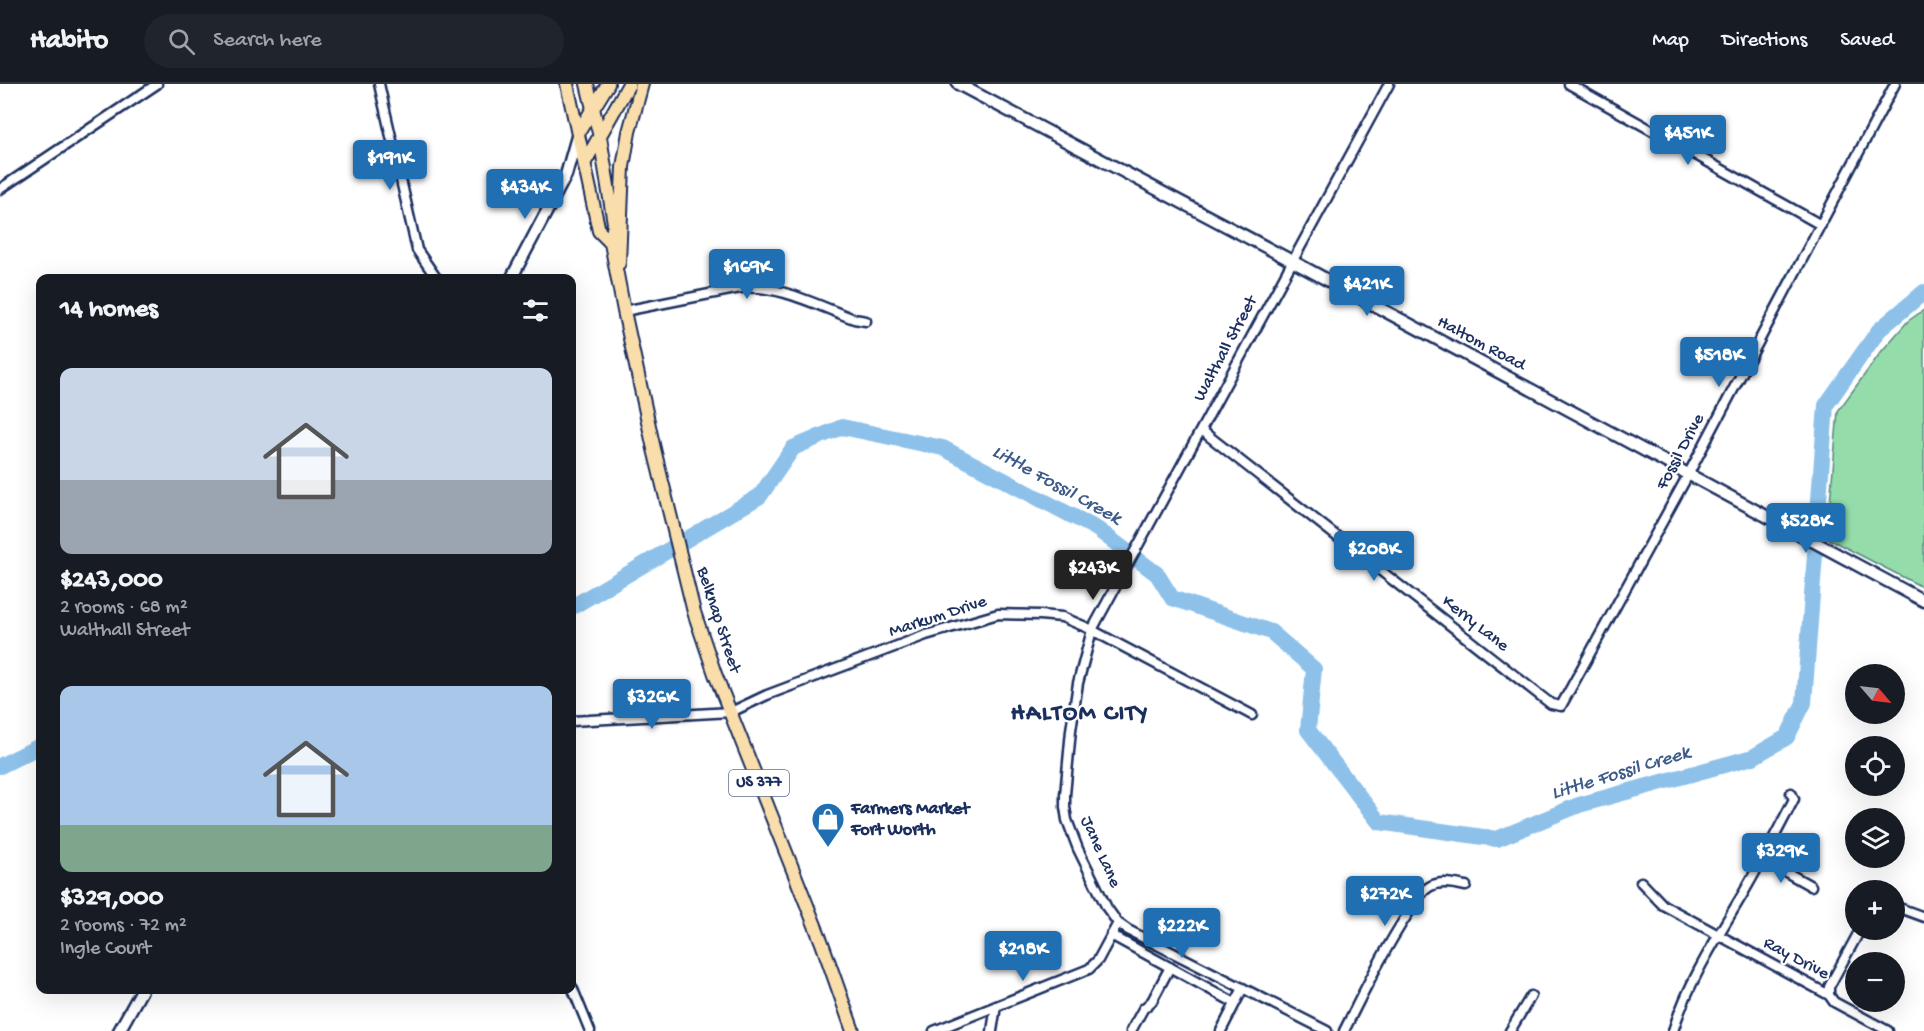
<!DOCTYPE html>
<html lang="en">
<head>
<meta charset="utf-8">
<style>
  body { margin:0; font-family:"Gochi Hand",sans-serif; background:#20242c; color:#f1f3f6; height:100vh; display:flex; flex-direction:column; font-size:22px; white-space:nowrap }
  * { box-sizing:border-box; margin:0 }
  p { font-size:20px; color:#9ea1a6 }
  .icon { flex:none; width:33px; height:33px; fill:none; stroke:currentColor; stroke-width:2; stroke-linecap:round; stroke-linejoin:round }
  .map { position:relative; flex:1; overflow:hidden }
  .panel { position:absolute; left:36px; top:190px; width:540px; height:720px; display:flex; flex-direction:column; background:#171b24; border-radius:12px; box-shadow:0 6px 24px #0002 }
  .panel>* { flex:none }
  .needle { width:39px; rotate:118deg }
  .controls { position:absolute; left:1845px; top:580px; display:grid; gap:12px }
  .controls a { display:grid; place-items:center; width:60px; height:60px; border-radius:50%; background:#171b24; box-shadow:0 6px 24px #0002; font-size:30px }
  .price { position:absolute; translate:-50% -51px; padding:0 14px; border-radius:6px; background:#1f6fb2; color:#fff; font-size:20px; line-height:39px; filter:drop-shadow(0 2px 3px #0008) }
  .price::after { content:''; position:absolute; left:50%; top:36px; width:18px; height:14px; margin-left:-9px; background:inherit; clip-path:polygon(0 0,100% 0,50% 100%) }
  .price.current { background:#222; color:#fff }
  ul { padding:0; list-style:none }
  li { display:grid; align-content:center; gap:12px; height:318px; padding:0 24px }
  li span { display:grid; place-items:center; height:186px; border-radius:12px; color:#555 }
  li>.icon { margin-inline-start:auto }
  span .icon { width:108px; height:108px; fill:#fffc; stroke-width:1 }
  li b { font-size:26px }
  h2 { display:flex; justify-content:space-between; align-items:center; height:72px; padding:0 24px; font-size:26px }
  header { display:flex; align-items:center; gap:36px; box-sizing:border-box; height:84px; padding:0 30px; background:#171b24; border-bottom:2px solid #363941 }
  header strong { font-size:28px }
  nav { display:flex; gap:33px; margin-inline-start:auto; font-size:21px }
  .search { width:420px; height:54px; background:#20242c; display:flex; align-items:center; gap:15px; box-sizing:border-box; padding:0 21px; border-radius:33px; color:#9ea1a6; font-size:22px }
  .map>svg:first-child { display:block }
  .green { fill:#94dcaa; stroke:#588684; stroke-width:1.5 }
  .lines { fill:none; stroke-linecap:round; stroke-linejoin:round }
  .river { stroke:#8dc1ea; stroke-width:16 }
  .minor-casing { stroke:#1b2f5e; stroke-width:13 }
  .secondary-casing { stroke:#1b2f5e; stroke-width:15 }
  .primary-casing { stroke:#1b2f5e; stroke-width:16 }
  .minor { stroke:#fff; stroke-width:8 }
  .secondary { stroke:#fff; stroke-width:10 }
  .primary { stroke:#f9deab; stroke-width:12 }
  .labels { text-anchor:middle; dominant-baseline:central; stroke-width:4.5; stroke-linejoin:round; paint-order:stroke }
  .shield { fill:#fff; stroke:#5f6d8e; stroke-width:1.5 }
  .shield-label { font-size:16px; font-weight:bold; fill:#1b2f5e }
  .street-label { font-size:18px; fill:#1b2f5e; stroke:#fff }
  .poi-label { font-size:18px; font-weight:bold; fill:#1b2f5e; stroke:#fff; text-anchor:start }
  .water-label { font-size:20px; font-style:italic; fill:#3d5b88; stroke:#fff }
  .district-label { font-size:24px; font-weight:bold; letter-spacing:1.5px; fill:#1b2f5e; stroke:#fff }
</style>
</head>
<body>
<header>
<strong>Habito</strong>
<div class="search"><svg class="icon" aria-label="search" viewBox="0 0 24 24"><circle cx="10" cy="10" r="6"/><path d="M15 15l6 6"/></svg>Search here</div>
<nav><a>Map</a><a>Directions</a><a>Saved</a></nav>
</header>
<div class="map">
<svg width="1924" height="947" viewBox="0 0 1924 947">
  <rect width="100%" height="100%" fill="#fff"/>
  <filter id="ink" filterUnits="userSpaceOnUse"><feTurbulence type="fractalNoise" baseFrequency=".0167" numOctaves="2"/><feDisplacementMap in="SourceGraphic" scale="12" xChannelSelector="R" yChannelSelector="G"/><feConvolveMatrix kernelMatrix="1 2 1 2 8 2 1 2 1" color-interpolation-filters="sRGB"/></filter>
  <g filter="url(#ink)">
    <!-- green -->
    <path class="green" d="M1924,226v278l-97,-50 11,-127 43,-59 27,-31z"/>
    <g class="lines">
      <!-- river -->
      <path class="river" d="M572,523l188,-111 33,-48 49,-21 101,21 154,81 60,45 15,24 99,34 43,37 -6,61 71,92 118,17 82,-34 174,-48 34,-20 17,-34 22,-298 53,-75 45,-38
        M0,682l40,-20"/>
      <defs>
        <path id="minor" d="M379,0l38,166 20,29
          M1569,0l252,141
          M0,105l157,-105
          M624,227l116,-23c39,-4 78,18 114,31l12,2
          M1201,346l350,274 10,2 127,-231 207,-391
          M572,637l159,-9 36,-17 159,-60 72,-21 42,1 22,2 26,11 164,87
          M1763,775l48,27
          M1641,798l22,23 166,90 5,7 54,29
          M1894,822l30,11
          M1111,851l124,68
          M572,903l18,44
          M1829,911v-8l31,-57
          M934,947l155,-62 9,-9 20,-37
          M992,947l4,-25
          M1131,947l12,-22 9,-8 18,-34
          M1221,947l22,-43
          M1327,947l-199,-101 -10,-7 -11,-15 -29,-59 -11,-29 -2,-13v-12l6,-65 7,-47 14,-53 297,-546
          M1344,947c20,-40 40,-81 65,-119 6,-9 11,-20 20,-25 11,-7 26,-3 37,-1
          M1510,947l21,-35
          M1673,947c15,-49 45,-95 71,-139 17,-30 34,-62 50,-93l-3,-6"/>
        <path id="secondary" d="M958,0l334,177 632,340
          M511,195l55,-104 12,-42
          M119,947l23,-41"/>
        <path id="primary" d="M567,0l32,147 12,12
          M587,0l13,53 14,86 -3,20 13,68 30,138 40,163 21,62 107,269 31,88
          M578,49l30,-49
          M585,78l44,-78
          M619,179l4,-96 6,-35 13,-48"/>
      </defs>
      <!-- minor casing -->
      <use href="#minor" class="minor-casing"/>
      <!-- secondary casing -->
      <use href="#secondary" class="secondary-casing"/>
      <!-- primary casing -->
      <use href="#primary" class="primary-casing"/>
      <!-- minor -->
      <use href="#minor" class="minor"/>
      <!-- secondary -->
      <use href="#secondary" class="secondary"/>
      <!-- primary -->
      <use href="#primary" class="primary"/>
    </g>
  </g>
  <!-- icons -->
  <defs>
    <symbol id="shop-pin" viewBox="-11 -11 22 30"><path d="M0 17L-7.5 6A9.5 9.5 0 1 1 7.5 6Z" fill="#1f6fb2" stroke="#fff"/><path d="M-5-2.5h2.3a2.7 3.5 0 0 1 5.4 0H5L5.5 6h-11ZM-1.5-2.5h3a1.5 2.3 0 0 0-3 0Z" fill="#fff"/></symbol>
  </defs>
  <g fill-rule="evenodd">
    <use href="#shop-pin" x="809" y="716" width="38" height="52"/>
  </g>
  <g class="labels">
    <!-- shield labels -->
    <rect class="shield" x="729" y="686" width="60" height="26" rx="4.5"/>
    <g class="shield-label">
      <text x="759" y="699">US 377</text>
    </g>
    <!-- street labels -->
    <g class="street-label">
      <text transform="translate(1481 260) rotate(28)">Haltom Road</text>
      <text transform="translate(1226 265) rotate(-62)">Walthall Street</text>
      <text transform="translate(1681 368) rotate(-62)">Fossil Drive</text>
      <text transform="translate(938 533) rotate(-18)">Markum Drive</text>
      <text transform="translate(718 536) rotate(72)">Belknap Street</text>
      <text transform="translate(1475 540) rotate(38)">Kerry Lane</text>
      <text transform="translate(1100 768) rotate(66)">Jane Lane</text>
      <text transform="translate(1796 875) rotate(28)">Ray Drive</text>
    </g>
    <!-- poi labels -->
    <g class="poi-label">
      <text x="851" y="725">Farmers Market<tspan x="851" dy="21">Fort Worth</tspan></text>
    </g>
    <!-- water labels -->
    <g class="water-label">
      <text transform="translate(1056 402) rotate(29)">Little Fossil Creek</text>
      <text transform="translate(1621 690) rotate(-17)">Little Fossil Creek</text>
    </g>
    <!-- district labels -->
    <g class="district-label">
      <text x="1080" y="630">HALTOM CITY</text>
    </g>
  </g>
</svg>
<div class="controls">
<a><svg class="needle" viewBox="-14 -14 28 28"><path d="M0-13l5 13h-10z" fill="#e53935"/><path d="M0 13l5-13h-10z" fill="#9ea1a6"/></svg></a>
<a><svg class="icon" aria-label="locate" viewBox="0 0 24 24"><circle cx="12" cy="12" r="6"/><path d="M12 2v4M12 18v4M2 12h4M18 12h4"/></svg></a>
<a><svg class="icon" aria-label="layers" viewBox="0 0 24 24"><path d="M12 4l9 5-9 5-9-5zM3 14l9 5 9-5"/></svg></a>
<a>+</a>
<a>−</a>
</div>
<b class="price" style="left:1688px;top:82px">$451K</b>
<b class="price" style="left:390px;top:107px">$191K</b>
<b class="price" style="left:525px;top:136px">$434K</b>
<b class="price" style="left:747px;top:216px">$169K</b>
<b class="price" style="left:1367px;top:233px">$421K</b>
<b class="price" style="left:1719px;top:304px">$518K</b>
<b class="price" style="left:1806px;top:470px">$528K</b>
<b class="price" style="left:1374px;top:498px">$208K</b>
<b class="price current" style="left:1093px;top:517px">$243K</b>
<b class="price" style="left:652px;top:646px">$326K</b>
<b class="price" style="left:1781px;top:800px">$329K</b>
<b class="price" style="left:1385px;top:843px">$272K</b>
<b class="price" style="left:1182px;top:875px">$222K</b>
<b class="price" style="left:1023px;top:898px">$218K</b>
<section class="panel">
<h2>14 homes<svg class="icon" aria-label="filters" viewBox="0 0 24 24"><path d="M4 7h16M4 17h16"/><circle cx="9" cy="7" r="2"/><circle cx="15" cy="17" r="2"/></svg></h2>
<ul>
<li><span style="background:linear-gradient(#c9d6e8 60%,#9aa5b1 0)"><svg class="icon" aria-label="home" viewBox="0 0 24 24"><path d="M3 11l9-7 9 7M6 9v11h12V9"/></svg></span><div><b>$243,000</b><p>2 rooms · 68 m²</p><p>Walthall Street</p></div></li>
<li><span style="background:linear-gradient(#a9c7e8 75%,#7fa58c 0)"><svg class="icon" aria-label="home" viewBox="0 0 24 24"><path d="M3 11l9-7 9 7M6 9v11h12V9"/></svg></span><div><b>$329,000</b><p>2 rooms · 72 m²</p><p>Ingle Court</p></div></li>
</ul>
</section>
</div>
</body>
</html>
